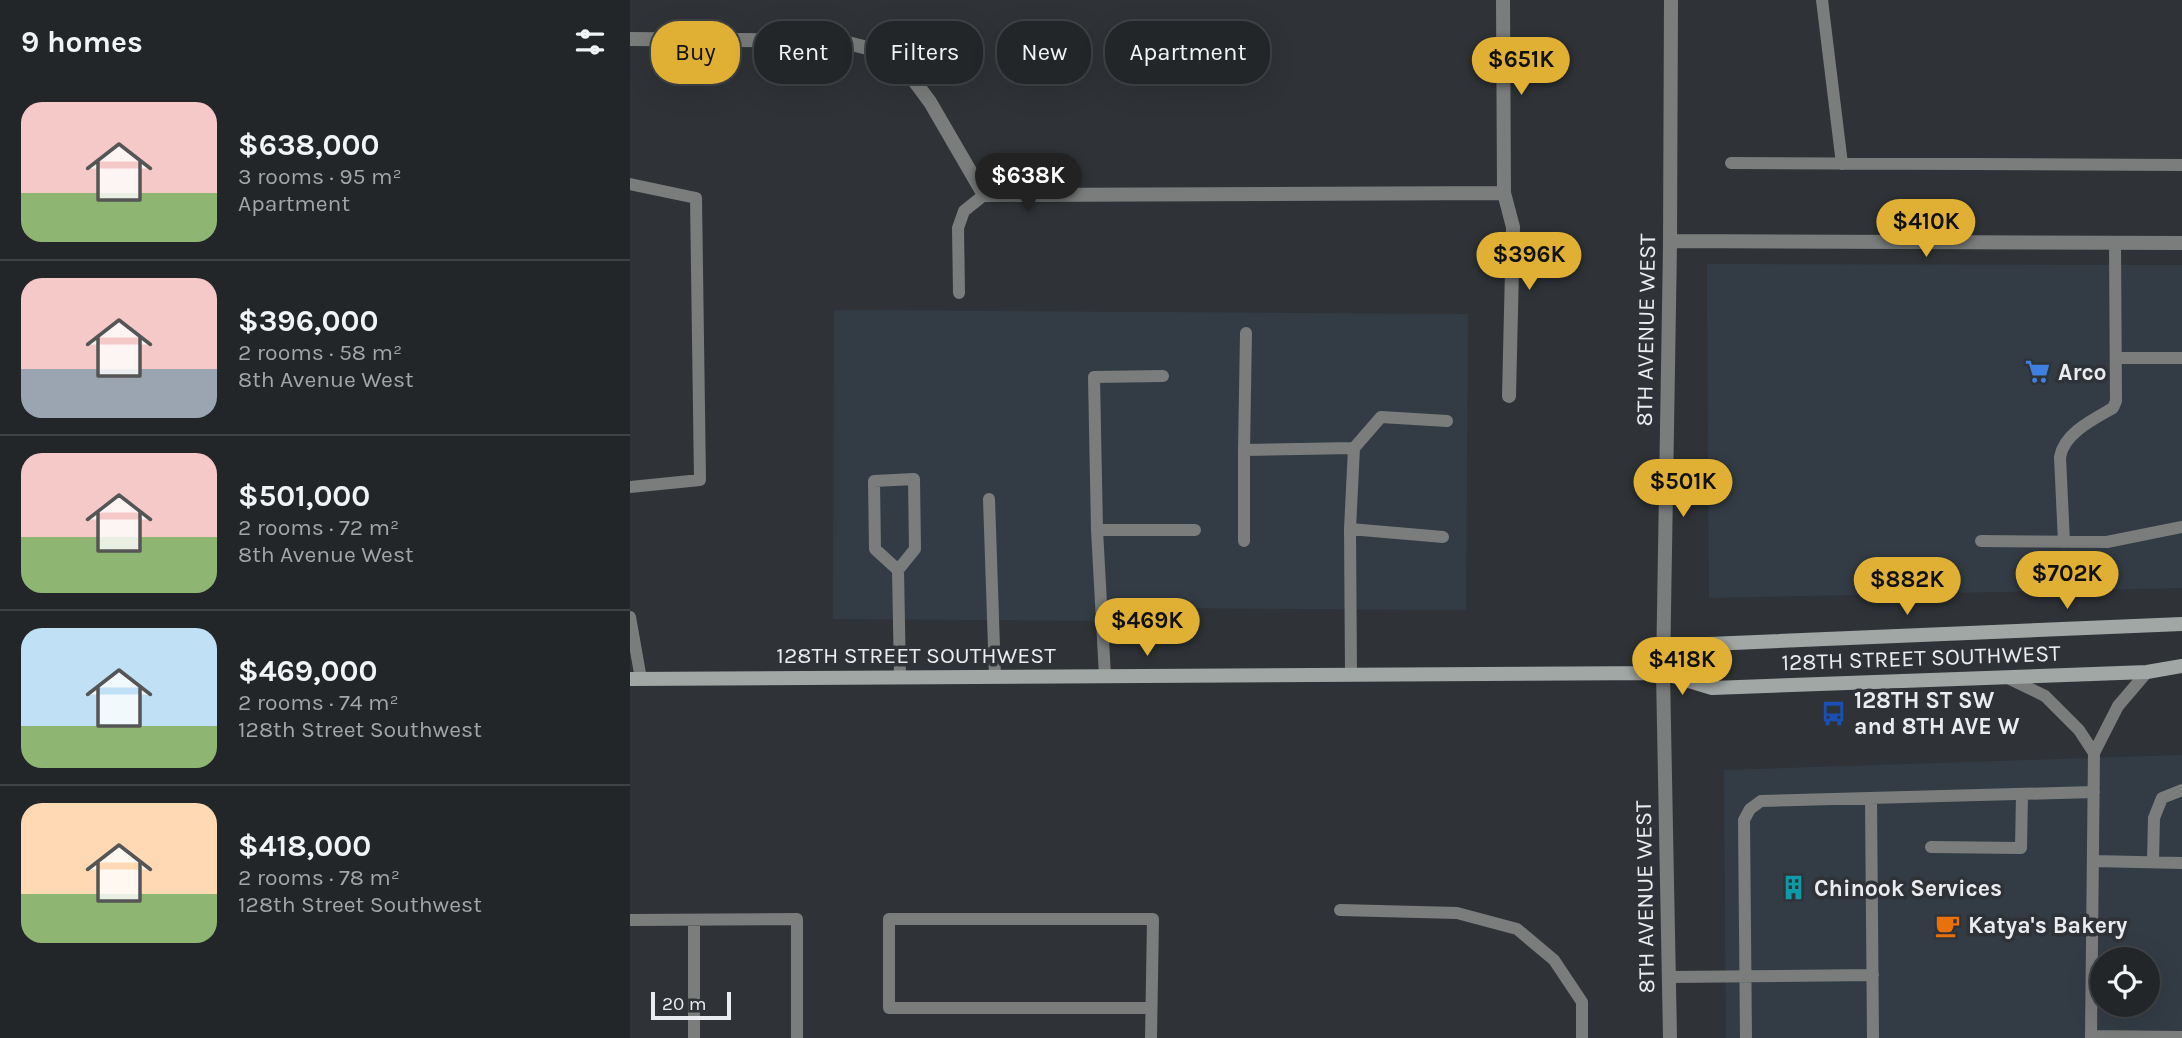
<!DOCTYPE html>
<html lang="en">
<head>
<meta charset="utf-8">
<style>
  body { margin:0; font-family:Karla,sans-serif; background:#2f3235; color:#f1f3f6; height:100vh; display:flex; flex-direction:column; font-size:26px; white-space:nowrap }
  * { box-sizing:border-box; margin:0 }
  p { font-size:23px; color:#a3a5a8 }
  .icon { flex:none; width:38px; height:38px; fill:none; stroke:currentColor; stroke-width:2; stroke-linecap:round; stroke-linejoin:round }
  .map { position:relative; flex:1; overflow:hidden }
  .side { display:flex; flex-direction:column; background:#232629; width:630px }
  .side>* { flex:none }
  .banner { position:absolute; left:21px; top:21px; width:665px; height:63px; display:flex; gap:14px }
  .buttons { position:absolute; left:1460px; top:947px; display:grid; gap:14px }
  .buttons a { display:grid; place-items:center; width:70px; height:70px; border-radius:50%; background:#232629; box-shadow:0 7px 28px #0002,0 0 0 2px #404346; font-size:35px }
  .scale { position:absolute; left:21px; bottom:18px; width:80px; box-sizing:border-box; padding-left:7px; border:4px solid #eaecef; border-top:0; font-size:19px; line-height:24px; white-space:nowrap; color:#eaecef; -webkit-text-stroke:5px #2f3337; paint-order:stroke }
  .price { position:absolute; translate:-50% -60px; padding:0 16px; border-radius:24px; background:#dfb033; color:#111; font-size:23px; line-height:46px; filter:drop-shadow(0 2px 4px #0008) }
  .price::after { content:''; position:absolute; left:50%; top:42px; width:21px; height:16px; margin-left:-10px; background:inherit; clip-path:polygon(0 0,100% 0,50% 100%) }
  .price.selected { background:#222; color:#fff }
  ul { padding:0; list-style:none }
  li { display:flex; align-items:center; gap:21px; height:175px; padding:0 21px }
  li+li { border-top:2px solid #404346 }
  li span { display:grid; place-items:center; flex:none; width:196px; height:140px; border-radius:21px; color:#555 }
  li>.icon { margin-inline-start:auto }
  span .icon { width:84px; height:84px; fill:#fffc; stroke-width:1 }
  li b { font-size:30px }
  h2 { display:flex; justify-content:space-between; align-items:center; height:84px; padding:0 21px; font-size:30px }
  .tag { padding:0 24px; border-radius:28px; background:#232629; box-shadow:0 7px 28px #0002,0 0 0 2px #404346; font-size:24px; line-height:63px }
  .tag.selected { background:#dfb033; color:#111 }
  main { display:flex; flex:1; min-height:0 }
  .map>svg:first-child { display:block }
  .built { fill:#333c45; fill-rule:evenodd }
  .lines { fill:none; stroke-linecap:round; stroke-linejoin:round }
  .service { stroke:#7a7d7c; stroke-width:12 }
  .minor { stroke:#7a7d7c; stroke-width:14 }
  .secondary { stroke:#a1a7a5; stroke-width:14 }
  .labels { text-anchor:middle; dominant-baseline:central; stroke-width:7; stroke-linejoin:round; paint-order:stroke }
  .street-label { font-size:23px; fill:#eaecef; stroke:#2f3337 }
  .poi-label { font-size:23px; font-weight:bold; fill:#eaecef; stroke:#2f3337; text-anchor:start }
</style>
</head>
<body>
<main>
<section class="side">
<h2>9 homes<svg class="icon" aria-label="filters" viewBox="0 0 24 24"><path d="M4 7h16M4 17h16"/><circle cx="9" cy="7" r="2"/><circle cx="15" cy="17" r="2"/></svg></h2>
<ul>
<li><span style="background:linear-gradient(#f6c9c9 65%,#8fb573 0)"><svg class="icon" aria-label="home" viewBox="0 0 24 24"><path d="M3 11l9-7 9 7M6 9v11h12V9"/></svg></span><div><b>$638,000</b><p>3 rooms · 95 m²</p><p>Apartment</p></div></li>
<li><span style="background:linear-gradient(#f6c9c9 65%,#9aa5b1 0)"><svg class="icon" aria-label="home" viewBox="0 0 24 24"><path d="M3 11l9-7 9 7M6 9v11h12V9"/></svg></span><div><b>$396,000</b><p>2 rooms · 58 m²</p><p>8th Avenue West</p></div></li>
<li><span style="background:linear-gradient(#f6c9c9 60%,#8fb573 0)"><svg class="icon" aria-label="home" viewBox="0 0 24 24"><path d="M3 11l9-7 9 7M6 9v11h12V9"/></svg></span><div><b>$501,000</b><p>2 rooms · 72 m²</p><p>8th Avenue West</p></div></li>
<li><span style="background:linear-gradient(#bfe0f5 70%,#8fb573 0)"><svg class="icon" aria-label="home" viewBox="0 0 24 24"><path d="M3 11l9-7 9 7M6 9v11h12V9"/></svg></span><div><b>$469,000</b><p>2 rooms · 74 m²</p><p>128th Street Southwest</p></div></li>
<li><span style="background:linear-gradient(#ffd9b3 65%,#8fb573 0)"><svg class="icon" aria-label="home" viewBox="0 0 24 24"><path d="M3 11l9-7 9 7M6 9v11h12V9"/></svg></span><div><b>$418,000</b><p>2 rooms · 78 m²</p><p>128th Street Southwest</p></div></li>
</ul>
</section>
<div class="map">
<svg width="1552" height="1038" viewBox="0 0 1552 1038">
  <rect width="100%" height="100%" fill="#2f3337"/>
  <!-- built -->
  <path class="built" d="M1077,264l475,1v323l-473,10z
    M204,310l634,4 -2,296 -309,-2 -25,13 -299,-2z
    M1552,755v283h-456l-2,-268zM1472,959h45v45h-45z"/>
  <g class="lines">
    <!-- service -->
    <path class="service" d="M1192,0l20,164
      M1101,163l451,2
      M0,184l66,14 4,282 -70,7
      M329,293l-1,-65 6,-17 20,-16
      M616,333l-2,117 110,-2 -4,81 1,146
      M1486,358h66
      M724,448l27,-31 66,4
      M614,450v91
      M359,499l6,178
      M720,529l93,8
      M467,530h98
      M1351,541l126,1 75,-15
      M1434,542l-4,-85c4,-24 34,-38 53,-49l3,-7 -1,-158
      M268,570l17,-21 -1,-70 -40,2 1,68 23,21 2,108
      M0,617l11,62
      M475,676l-8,-146 -3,-153 69,-1
      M1378,678l37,18 34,34 15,23
      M1241,798l2,240
      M1301,847l90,1 1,-54
      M1463,861l89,2
      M1523,862l1,-44 8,-20 20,-8
      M710,910l117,3 60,16 37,31 28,42v36
      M0,920l167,-1v119
      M64,920v118
      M1039,977l204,-2
      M521,1008h-262v-89h264l-2,119
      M1461,1036l91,1
      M1116,1038l-2,-218 6,-11 11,-8 333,-9
      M1461,1038l3,-285 24,-47 29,-34"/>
    <!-- minor -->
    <path class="minor" d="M873,0l1,193 9,34 -4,169
      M0,39l210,2 55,14 35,47 54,93 520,-2
      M1040,241l512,2
      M1040,1038l-7,-365 7,-428 1,-245"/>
    <!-- secondary -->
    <path class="secondary" d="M1033,673l46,-29 473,-20
      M0,679l1033,-6 49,15 435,-16 35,-6"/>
  </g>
  <!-- icons -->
  <defs>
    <symbol id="supermarket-bare" viewBox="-9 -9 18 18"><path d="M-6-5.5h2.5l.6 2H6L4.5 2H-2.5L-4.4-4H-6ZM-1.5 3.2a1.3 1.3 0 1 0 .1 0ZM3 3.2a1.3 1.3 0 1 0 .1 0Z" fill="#3f7fe0" stroke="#2f3337" stroke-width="2.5" paint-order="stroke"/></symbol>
    <symbol id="bus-bare" viewBox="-9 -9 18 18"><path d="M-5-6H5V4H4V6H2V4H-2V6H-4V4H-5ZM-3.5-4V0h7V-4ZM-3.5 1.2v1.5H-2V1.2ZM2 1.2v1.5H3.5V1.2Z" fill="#1a4fb4" stroke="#2f3337" stroke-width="2.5" paint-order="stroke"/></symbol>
    <symbol id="building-bare" viewBox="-9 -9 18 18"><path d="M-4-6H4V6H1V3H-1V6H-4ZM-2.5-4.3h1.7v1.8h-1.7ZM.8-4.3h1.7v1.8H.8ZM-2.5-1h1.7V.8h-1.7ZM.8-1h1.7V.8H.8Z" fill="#0f9aa8" stroke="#2f3337" stroke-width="2.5" paint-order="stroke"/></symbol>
    <symbol id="cafe-bare" viewBox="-9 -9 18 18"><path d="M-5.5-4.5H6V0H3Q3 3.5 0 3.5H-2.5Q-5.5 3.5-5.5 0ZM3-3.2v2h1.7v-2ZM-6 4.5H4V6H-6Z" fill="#e8710a" stroke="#2f3337" stroke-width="2.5" paint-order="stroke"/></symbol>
  </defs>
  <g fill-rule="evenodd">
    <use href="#supermarket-bare" x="1390" y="354" width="35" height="35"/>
    <use href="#bus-bare" x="1186" y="696" width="35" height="35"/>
    <use href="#building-bare" x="1146" y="870" width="35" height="35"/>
    <use href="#cafe-bare" x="1300" y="908" width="35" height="35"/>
  </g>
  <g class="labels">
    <!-- street labels -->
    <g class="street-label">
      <text transform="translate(1016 330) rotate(-89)">8TH AVENUE WEST</text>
      <text x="286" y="655">128TH STREET SOUTHWEST</text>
      <text transform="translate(1291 658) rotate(-2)">128TH STREET SOUTHWEST</text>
      <text transform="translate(1015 897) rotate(-91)">8TH AVENUE WEST</text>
    </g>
    <!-- poi labels -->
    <g class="poi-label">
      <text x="1428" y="372">Arco</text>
      <text x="1224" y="700">128TH ST SW<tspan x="1224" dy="26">and 8TH AVE W</tspan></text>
      <text x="1184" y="888">Chinook Services</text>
      <text x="1338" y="925">Katya's Bakery</text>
    </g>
  </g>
</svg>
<div class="buttons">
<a><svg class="icon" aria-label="locate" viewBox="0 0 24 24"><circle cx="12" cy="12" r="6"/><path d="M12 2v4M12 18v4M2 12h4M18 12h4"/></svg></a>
</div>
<div class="scale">20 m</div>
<b class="price" style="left:891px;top:97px">$651K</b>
<b class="price selected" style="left:398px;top:213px">$638K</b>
<b class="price" style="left:1296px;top:259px">$410K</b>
<b class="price" style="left:899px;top:292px">$396K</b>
<b class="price" style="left:1053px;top:519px">$501K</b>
<b class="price" style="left:1437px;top:611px">$702K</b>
<b class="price" style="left:1277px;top:617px">$882K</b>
<b class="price" style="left:517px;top:658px">$469K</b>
<b class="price" style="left:1052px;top:697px">$418K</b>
<div class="banner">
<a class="tag selected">Buy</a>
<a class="tag">Rent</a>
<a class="tag">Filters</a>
<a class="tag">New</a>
<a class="tag">Apartment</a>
</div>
</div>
</main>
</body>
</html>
